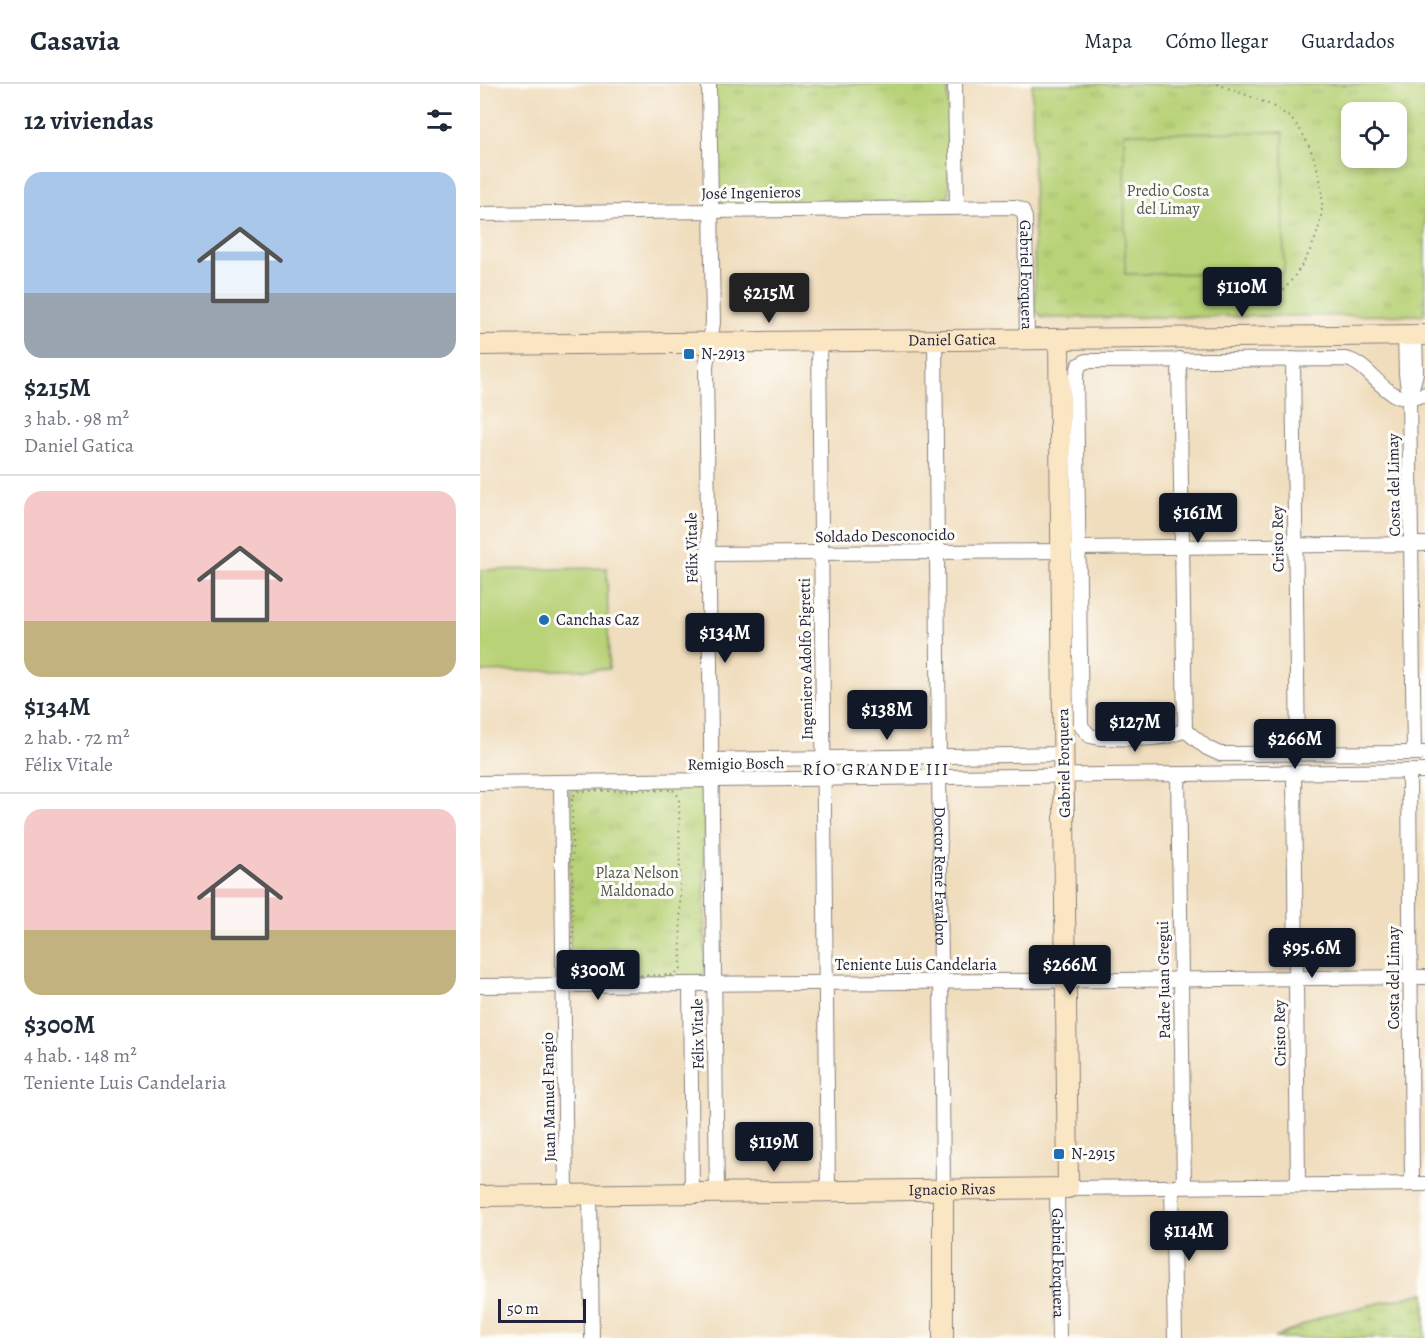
<!DOCTYPE html>
<html lang="es">
<head>
<meta charset="utf-8">
<style>
  body { margin:0; font-family:Alegreya,serif; background:#f6f6f7; color:#1f2937; height:100vh; display:flex; flex-direction:column; font-size:22px; white-space:nowrap }
  * { box-sizing:border-box; margin:0 }
  p { font-size:20px; color:#747a83 }
  .icon { flex:none; width:33px; height:33px; fill:none; stroke:currentColor; stroke-width:2; stroke-linecap:round; stroke-linejoin:round }
  .map { position:relative; flex:1; overflow:hidden }
  .sheet { display:flex; flex-direction:column; background:#fff; width:480px }
  .sheet>* { flex:none }
  .fabs { position:absolute; left:861px; top:18px; display:grid; gap:12px }
  .fabs a { display:grid; place-items:center; width:66px; height:66px; border-radius:12px; background:#fff; box-shadow:0 3px 9px #0003; font-size:30px }
  .scale { position:absolute; left:18px; bottom:15px; width:88px; box-sizing:border-box; padding-left:6px; border:3px solid #22223b; border-top:0; font-size:16px; line-height:21px; white-space:nowrap; color:#22223b; -webkit-text-stroke:4px #fdfcf7; paint-order:stroke }
  .price { position:absolute; translate:-50% -51px; padding:0 14px; border-radius:6px; background:#111827; color:#fff; font-size:20px; line-height:39px; filter:drop-shadow(0 2px 3px #0008) }
  .price::after { content:''; position:absolute; left:50%; top:36px; width:18px; height:14px; margin-left:-9px; background:inherit; clip-path:polygon(0 0,100% 0,50% 100%) }
  .price.active { background:#222; color:#fff }
  ul { padding:0; list-style:none }
  li { display:grid; align-content:center; gap:12px; height:318px; padding:0 24px }
  li+li { border-top:2px solid #e0e1e3 }
  li span { display:grid; place-items:center; height:186px; border-radius:18px; color:#555 }
  li>.icon { margin-inline-start:auto }
  span .icon { width:108px; height:108px; fill:#fffc; stroke-width:1 }
  li b { font-size:26px }
  h2 { display:flex; justify-content:space-between; align-items:center; height:72px; padding:0 24px; font-size:26px }
  header { display:flex; align-items:center; gap:36px; box-sizing:border-box; height:84px; padding:0 30px; background:#fff; border-bottom:2px solid #e0e1e3 }
  header strong { font-size:28px }
  nav { display:flex; gap:33px; margin-inline-start:auto; font-size:21px }
  main { display:flex; flex:1; min-height:0 }
  .map>svg:first-child { display:block }
  .grass { fill:url(#grass-tufts); stroke:#6d7a59; stroke-width:1.5; fill-rule:evenodd }
  .wetland { fill:url(#wetland-marsh); stroke:#6d7a59; stroke-width:1.5 }
  .pitch { fill:#b8d277; stroke:#6d7a59; stroke-width:1.5 }
  .lines { fill:none; stroke-linecap:round; stroke-linejoin:round }
  .street-casing { stroke:#89807c; stroke-width:16 }
  .secondary-casing { stroke:#89807c; stroke-width:22 }
  .path { stroke:#89807c; stroke-width:2; stroke-dasharray:1.5 4.5; stroke-linecap:butt }
  .street { stroke:#fff; stroke-width:14 }
  .secondary { stroke:#fbe6c4; stroke-width:20 }
  .poi-dot { fill:#1f6fb2; stroke:#fdfcf7; stroke-width:2 }
  .labels { text-anchor:middle; dominant-baseline:central; stroke-width:6; stroke-linejoin:round; paint-order:stroke }
  .park-label { font-size:16px; fill:#4f574d; stroke:#fdfcf7 }
  .street-label { font-size:16px; fill:#22223b; stroke:#fdfcf7 }
  .poi-label { font-size:16px; fill:#22223b; stroke:#fdfcf7; text-anchor:start }
  .neighbourhood-label { font-size:18px; letter-spacing:1.5px; fill:#22223b; stroke:#fdfcf7 }
</style>
</head>
<body>
<header>
<strong>Casavia</strong>
<nav><a>Mapa</a><a>Cómo llegar</a><a>Guardados</a></nav>
</header>
<main>
<section class="sheet">
<h2>12 viviendas<svg class="icon" aria-label="filters" viewBox="0 0 24 24"><path d="M4 7h16M4 17h16"/><circle cx="9" cy="7" r="2"/><circle cx="15" cy="17" r="2"/></svg></h2>
<ul>
<li><span style="background:linear-gradient(#a9c7e8 65%,#9aa5b1 0)"><svg class="icon" aria-label="home" viewBox="0 0 24 24"><path d="M3 11l9-7 9 7M6 9v11h12V9"/></svg></span><div><b>$215M</b><p>3 hab. · 98 m²</p><p>Daniel Gatica</p></div></li>
<li><span style="background:linear-gradient(#f6c9c9 70%,#c2b280 0)"><svg class="icon" aria-label="home" viewBox="0 0 24 24"><path d="M3 11l9-7 9 7M6 9v11h12V9"/></svg></span><div><b>$134M</b><p>2 hab. · 72 m²</p><p>Félix Vitale</p></div></li>
<li><span style="background:linear-gradient(#f6c9c9 65%,#c2b280 0)"><svg class="icon" aria-label="home" viewBox="0 0 24 24"><path d="M3 11l9-7 9 7M6 9v11h12V9"/></svg></span><div><b>$300M</b><p>4 hab. · 148 m²</p><p>Teniente Luis Candelaria</p></div></li>
</ul>
</section>
<div class="map">
<svg width="945" height="1254" viewBox="0 0 945 1254">
  <defs>
    <pattern id="grass-tufts" width="24" height="20" patternUnits="userSpaceOnUse" patternTransform="scale(1.5)"><rect width="24" height="20" fill="#b8d277"/><path d="M3 7l-1-3M5 7V3M7 7l1-3M15 17l-1-3M17 17v-4M19 17l1-3" fill="none" stroke="#9eb468"/></pattern>
    <pattern id="wetland-marsh" width="20" height="14" patternUnits="userSpaceOnUse" patternTransform="scale(1.5)"><rect width="20" height="14" fill="#b8d277"/><path d="M1 5h8M5 5V1M11 12h8M15 12V8" fill="none" stroke="#9eb468"/></pattern>
  </defs>
  <rect width="100%" height="100%" fill="#fdfcf7"/>
  <filter id="ink" filterUnits="userSpaceOnUse"><feTurbulence type="fractalNoise" baseFrequency=".0167" numOctaves="2"/><feDisplacementMap in="SourceGraphic" scale="12" xChannelSelector="R" yChannelSelector="G"/><feConvolveMatrix kernelMatrix="1 2 1 2 8 2 1 2 1" color-interpolation-filters="sRGB"/></filter>
  <filter id="wash" filterUnits="userSpaceOnUse"><feTurbulence type="fractalNoise" baseFrequency=".008" numOctaves="4" result="noise"/><feDisplacementMap in="SourceGraphic" scale="24" xChannelSelector="R" yChannelSelector="G"/><feGaussianBlur stdDeviation="1.35" result="paint"/><feColorMatrix in="noise" values="0 0 0 0 0 0 0 0 0 0 0 0 0 0 0 0 0 1.4 0 .05"/><feComposite in="paint" operator="in"/></filter>
  <g filter="url(#wash)">
    <rect width="100%" height="100%" fill="#f0ddbd"/>
    <!-- grass -->
    <path class="grass" d="M234,0h234l1,109 -2,4 -8,4 -205,3 -13,-3 -3,-6z
      M552,0h393v231l-382,3 -8,-8zM872,28h44v46h-44z
      M212,702l8,2 4,9 1,177 -4,4 -126,1 -5,-8 -1,-180 4,-3z"/>
    <!-- wetland -->
    <path class="wetland" d="M945,1209v45h-151l52,-23z"/>
    <!-- pitch -->
    <path class="pitch" d="M803,48l1,141 -159,1 -1,-141z
      M127,484l2,101 -129,3v-102z"/>
  </g>
  <g filter="url(#ink)">
    <g class="lines">
      <defs>
        <g id="street">
          <path d="M229,0l4,239 -7,43 11,827"/>
          <path d="M475,0l2,123"/>
          <path id="s1" d="M0,130l535,-7 7,3 3,8 2,121"/>
          <path d="M925,251l1,39 3,23 5,356"/>
          <path id="s2" d="M455,256l8,849"/>
          <path d="M339,258l9,849"/>
          <path d="M699,275l6,371"/>
          <path d="M813,275l5,395"/>
          <path d="M931,308l5,-19 -1,-38"/>
          <path d="M598,464l347,-4"/>
          <path d="M228,470l353,-3"/>
          <path d="M705,646c-24,12 -58,8 -85,8l-10,-2 -9,-10 -5,-349 3,-12 7,-4h7l253,-2c29,6 40,53 79,35"/>
          <path d="M705,646l22,18 13,6 205,-1"/>
          <path d="M231,676l352,-6"/>
          <path d="M929,687l3,413"/>
          <path d="M814,689l4,412"/>
          <path d="M698,690l6,412"/>
          <path d="M81,698l5,413"/>
          <path d="M0,699l945,-12"/>
          <path d="M210,901l2,208"/>
          <path d="M0,902l945,-9"/>
          <path d="M692,1103l3,151"/>
          <path id="s3" d="M577,1104l2,150"/>
          <path d="M588,1104l357,-4"/>
          <path d="M110,1111l2,143"/>
        </g>
        <g id="secondary">
          <path id="s4" d="M0,261l945,-10"/>
          <path d="M463,1105v149"/>
          <path id="s5" d="M0,1112l588,-8 -9,-849"/>
        </g>
      </defs>
      <!-- street casing -->
      <use href="#street" class="street-casing"/>
      <!-- secondary casing -->
      <use href="#secondary" class="secondary-casing"/>
      <!-- path -->
      <path class="path" d="M737,0c22,9 49,16 68,30 14,10 22,26 28,42 22,56 2,97 -34,140
        M193,706l6,7 2,171 -7,7 -94,1 -7,-8 -1,-171 7,-6z"/>
      <!-- street -->
      <use href="#street" class="street"/>
      <!-- secondary -->
      <use href="#secondary" class="secondary"/>
    </g>
  </g>
  <!-- markers -->
  <g class="poi-dot">
    <rect x="203" y="264" width="12" height="12" rx="3"/>
    <circle cx="64" cy="536" r="6"/>
    <rect x="573" y="1064" width="12" height="12" rx="3"/>
  </g>
  <g class="labels">
    <!-- park labels -->
    <g class="park-label">
      <text x="688" y="107">Predio Costa<tspan x="688" dy="18">del Limay</tspan></text>
      <text x="157" y="789">Plaza Nelson<tspan x="157" dy="18">Maldonado</tspan></text>
    </g>
    <!-- street labels -->
    <g class="street-label">
      <text transform="translate(271 109) rotate(-1)">José Ingenieros</text>
      <text stroke="none"><textPath href="#s1" startOffset="608">Gabriel Forquera</textPath></text>
      <text stroke="none"><textPath href="#s4" startOffset="472">Daniel Gatica</textPath></text>
      <text transform="translate(914 401) rotate(-91)">Costa del Limay</text>
      <text transform="translate(405 452) rotate(-1)">Soldado Desconocido</text>
      <text transform="translate(798 455) rotate(-91)">Cristo Rey</text>
      <text transform="translate(212 464) rotate(-91)">Félix Vitale</text>
      <text transform="translate(326 575) rotate(-91)">Ingeniero Adolfo Pigretti</text>
      <text transform="translate(584 679) rotate(-91)">Gabriel Forquera</text>
      <text transform="translate(256 680) rotate(-1)">Remigio Bosch</text>
      <text stroke="none"><textPath href="#s2" startOffset="536">Doctor René Favaloro</textPath></text>
      <text x="436" y="881">Teniente Luis Candelaria</text>
      <text transform="translate(914 894) rotate(-90)">Costa del Limay</text>
      <text transform="translate(684 896) rotate(-91)">Padre Juan Gregui</text>
      <text transform="translate(800 949) rotate(-91)">Cristo Rey</text>
      <text transform="translate(218 950) rotate(-91)">Félix Vitale</text>
      <text transform="translate(69 1013) rotate(-91)">Juan Manuel Fangio</text>
      <text stroke="none"><textPath href="#s5" startOffset="472">Ignacio Rivas</textPath></text>
      <text stroke="none"><textPath href="#s3" startOffset="75">Gabriel Forquera</textPath></text>
    </g>
    <!-- poi labels -->
    <g class="poi-label">
      <text x="221" y="270">N-2913</text>
      <text x="76" y="536">Canchas Caz</text>
      <text x="591" y="1070">N-2915</text>
    </g>
    <!-- neighbourhood labels -->
    <g class="neighbourhood-label">
      <text x="396" y="685">RÍO GRANDE III</text>
    </g>
  </g>
</svg>
<div class="fabs">
<a><svg class="icon" aria-label="locate" viewBox="0 0 24 24"><circle cx="12" cy="12" r="6"/><path d="M12 2v4M12 18v4M2 12h4M18 12h4"/></svg></a>
</div>
<div class="scale">50 m</div>
<b class="price" style="left:762px;top:234px">$110M</b>
<b class="price active" style="left:289px;top:240px">$215M</b>
<b class="price" style="left:718px;top:460px">$161M</b>
<b class="price" style="left:245px;top:580px">$134M</b>
<b class="price" style="left:407px;top:657px">$138M</b>
<b class="price" style="left:655px;top:669px">$127M</b>
<b class="price" style="left:815px;top:686px">$266M</b>
<b class="price" style="left:832px;top:895px">$95.6M</b>
<b class="price" style="left:590px;top:912px">$266M</b>
<b class="price" style="left:118px;top:917px">$300M</b>
<b class="price" style="left:294px;top:1089px">$119M</b>
<b class="price" style="left:709px;top:1178px">$114M</b>
</div>
</main>
</body>
</html>
